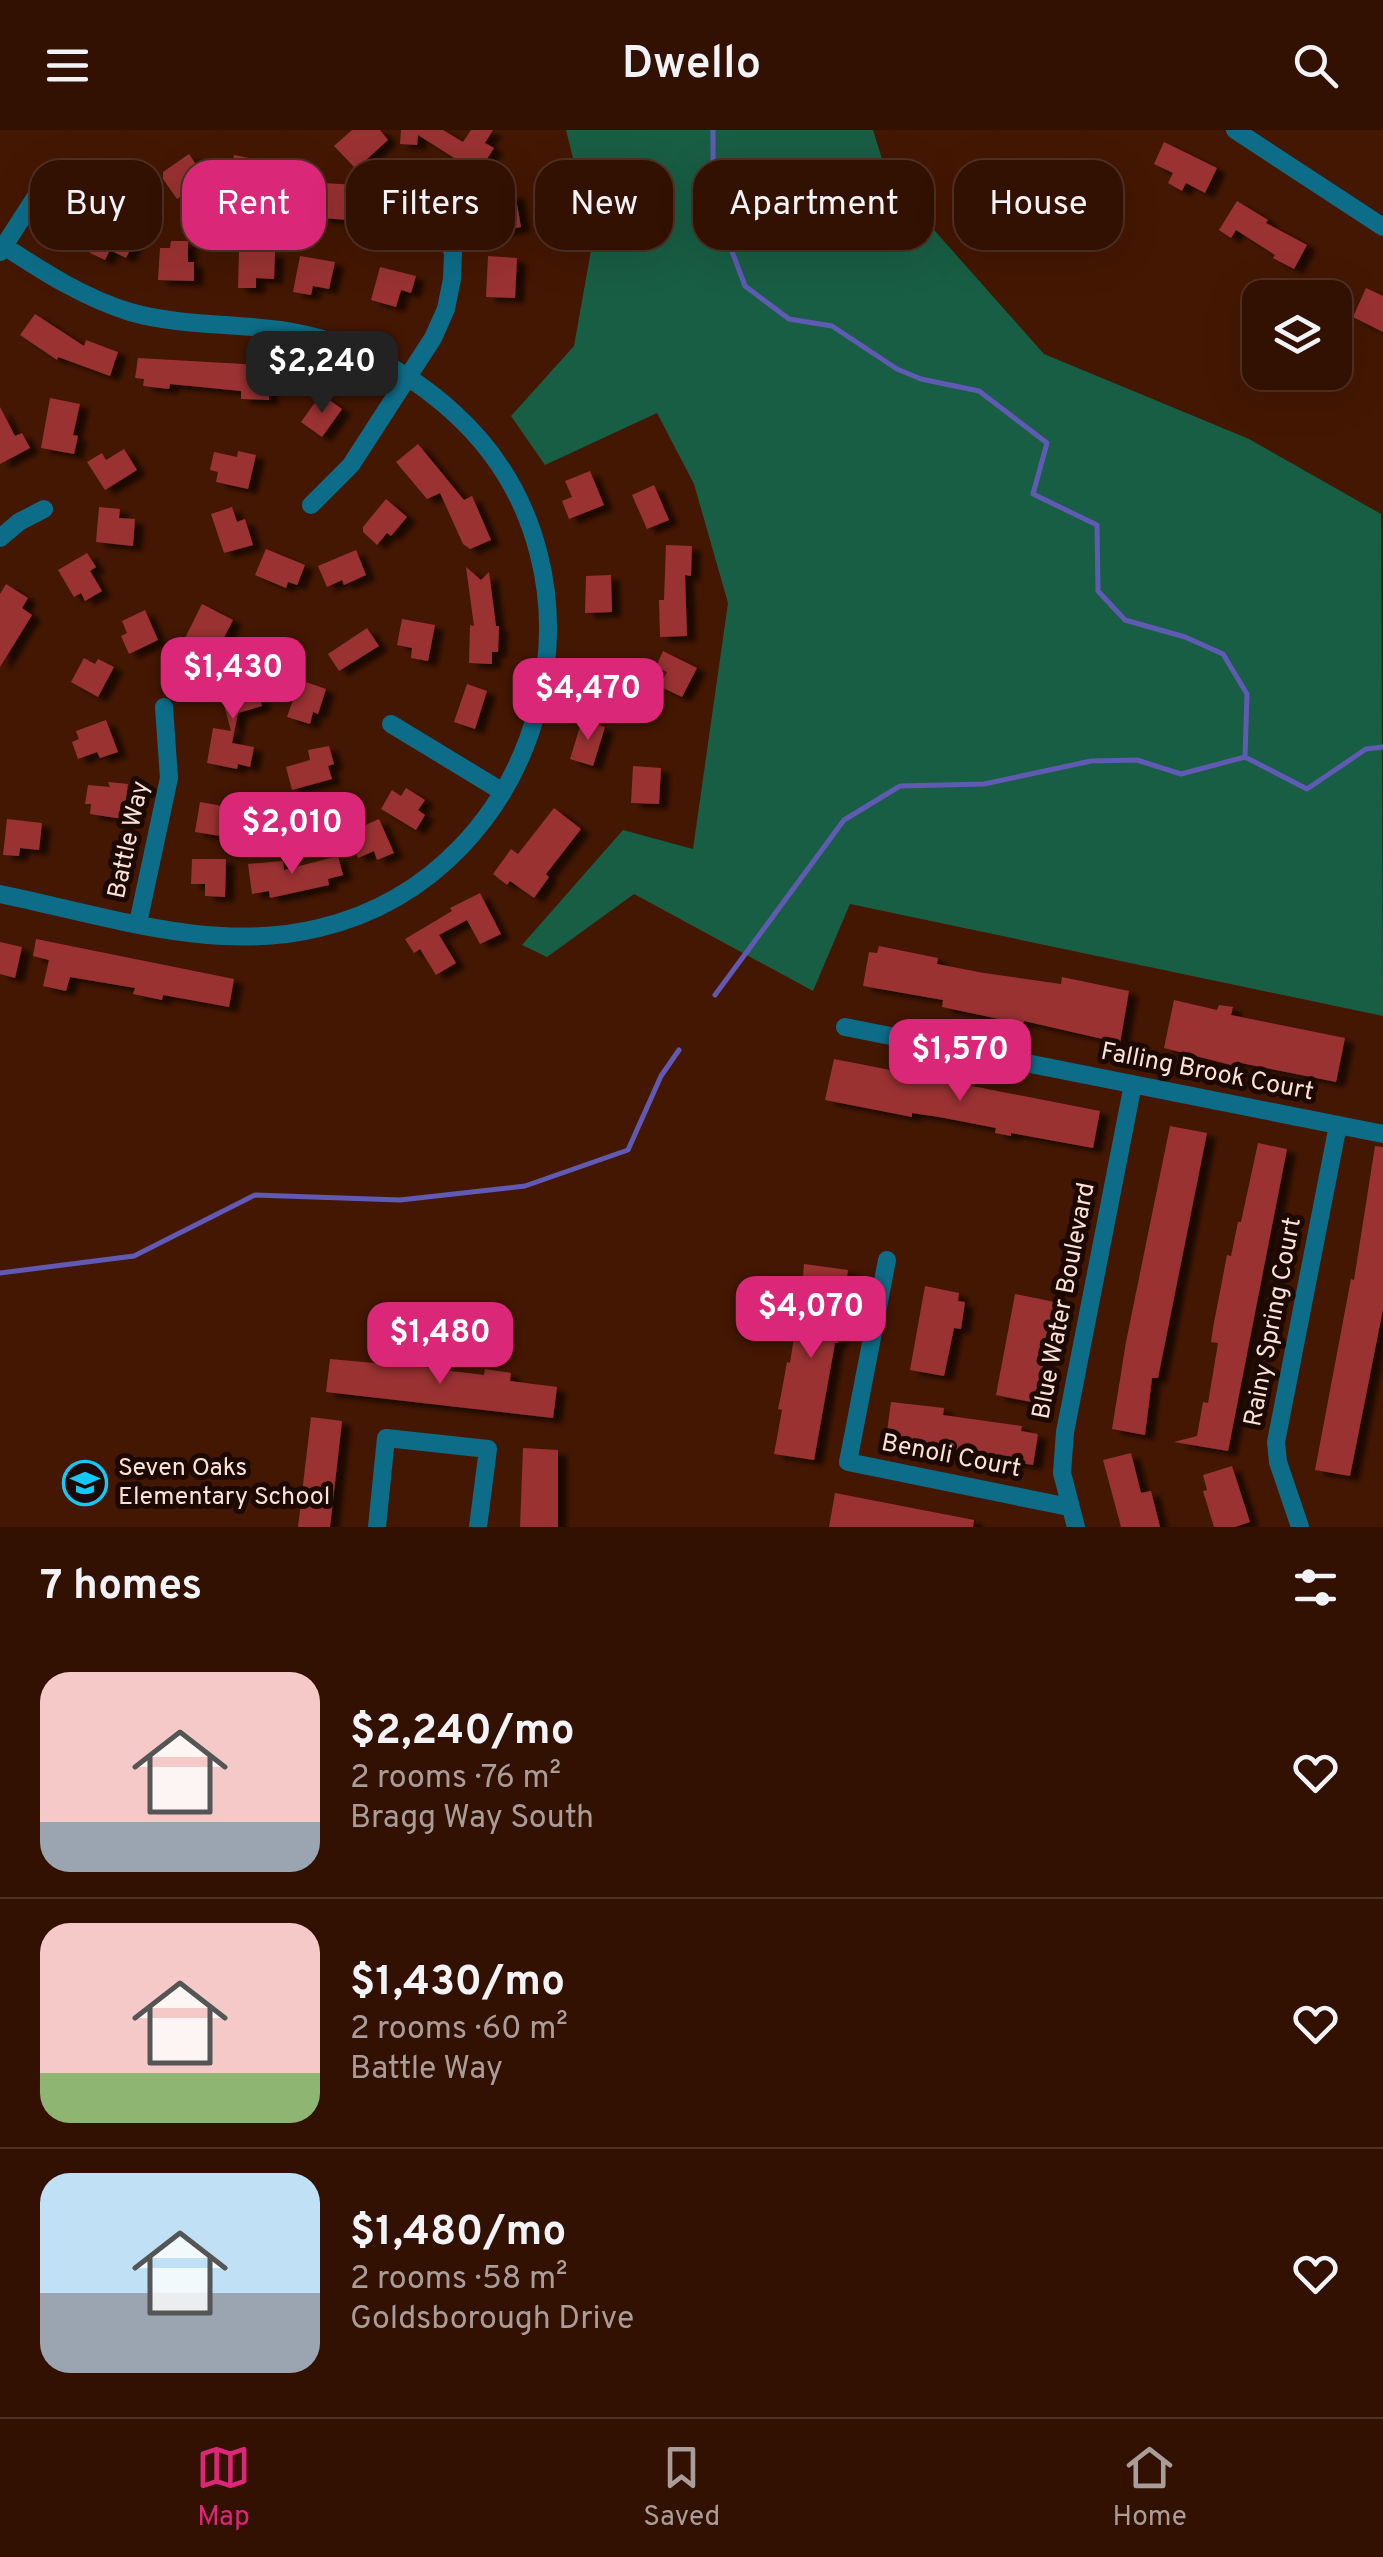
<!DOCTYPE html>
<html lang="en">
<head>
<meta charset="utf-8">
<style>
  body { margin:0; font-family:Overpass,sans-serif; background:#3e1f11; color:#f1f3f6; height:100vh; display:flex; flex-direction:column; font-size:38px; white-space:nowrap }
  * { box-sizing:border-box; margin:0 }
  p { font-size:32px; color:#a99d99 }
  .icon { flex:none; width:55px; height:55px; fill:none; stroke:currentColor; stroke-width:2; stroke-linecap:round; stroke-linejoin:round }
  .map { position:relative; height:1397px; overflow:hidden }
  .side { display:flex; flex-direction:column; background:#331102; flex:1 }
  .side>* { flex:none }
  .hud { position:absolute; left:30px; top:30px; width:1325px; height:90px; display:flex; gap:20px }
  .buttons { position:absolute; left:1242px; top:150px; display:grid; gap:20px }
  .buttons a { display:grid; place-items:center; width:110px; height:110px; border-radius:20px; background:#331102; box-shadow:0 10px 40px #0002,0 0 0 2px #4e3124; font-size:50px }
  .price { position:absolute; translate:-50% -85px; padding:0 22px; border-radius:20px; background:#db2777; color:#fff; font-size:32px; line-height:65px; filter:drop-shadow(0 2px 5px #0008) }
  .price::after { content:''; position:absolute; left:50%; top:60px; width:30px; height:22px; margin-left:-15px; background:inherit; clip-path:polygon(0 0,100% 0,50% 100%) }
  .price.active { background:#222; color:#fff }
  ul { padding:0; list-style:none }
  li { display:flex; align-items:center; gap:30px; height:250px; padding:0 40px }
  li+li { border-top:2px solid #4e3124 }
  li span { display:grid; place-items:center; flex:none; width:280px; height:200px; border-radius:30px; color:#555 }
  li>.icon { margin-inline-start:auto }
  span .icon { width:120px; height:120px; fill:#fffc; stroke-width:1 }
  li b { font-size:42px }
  h2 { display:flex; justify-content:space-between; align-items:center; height:120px; padding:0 40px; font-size:42px }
  .pill { padding:0 35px; border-radius:30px; background:#331102; box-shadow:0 10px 40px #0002,0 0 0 2px #4e3124; font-size:35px; line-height:90px }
  .pill.active { background:#db2777; color:#fff }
  header { display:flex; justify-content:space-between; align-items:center; height:130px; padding:0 40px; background:#331102; font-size:45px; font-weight:600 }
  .tab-bar { display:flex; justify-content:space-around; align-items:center; height:140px; border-top:2px solid #4e3124; background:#331102; font-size:28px; color:#a99d99 }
  .tab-bar a { display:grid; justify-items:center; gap:5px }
  .tab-bar .active { color:#db2777 }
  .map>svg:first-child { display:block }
  .green { fill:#185e44 }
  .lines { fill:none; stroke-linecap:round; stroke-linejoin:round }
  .stream { stroke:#605ab4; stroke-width:5 }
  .building { fill:#9a3233; filter:url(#shadow) }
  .street { stroke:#0d6d88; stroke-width:18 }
  .labels { text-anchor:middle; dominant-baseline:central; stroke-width:10; stroke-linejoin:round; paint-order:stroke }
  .street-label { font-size:25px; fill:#fbe2d8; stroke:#1d0903 }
  .poi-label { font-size:25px; fill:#fbe2d8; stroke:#1d0903; text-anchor:start }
</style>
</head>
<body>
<header><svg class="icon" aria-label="menu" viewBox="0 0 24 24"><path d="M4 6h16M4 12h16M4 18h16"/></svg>Dwello<svg class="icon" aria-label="search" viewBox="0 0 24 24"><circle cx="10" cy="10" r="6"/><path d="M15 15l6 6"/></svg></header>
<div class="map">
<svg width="1383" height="1397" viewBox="0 0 1383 1397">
  <defs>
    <filter id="shadow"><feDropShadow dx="9" dy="5" stdDeviation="2.5" flood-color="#0009"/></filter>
  </defs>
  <rect width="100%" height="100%" fill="#441702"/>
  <!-- green -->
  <path class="green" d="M566,0h307l15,48 156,176 205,85 132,75 2,502 -533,-112 -37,87 -179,-97 -87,63 -25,-12 101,-115 70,19 35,-246 -34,-119 -37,-71 -112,52 -34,-49 63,-70 19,-107z"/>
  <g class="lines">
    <!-- stream -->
    <path class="stream" d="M713,0v41l11,59 21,56 44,33 43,7 65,43 24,10 58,12 68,52 -14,51 64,31 1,66 27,29 60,17 38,17 24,40 -2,63
      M715,865l129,-175 56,-34 84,-2 107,-23 46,-1 44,14 64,-17 62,32 59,-40 17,-2
      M0,1143l134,-17 121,-61 145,5 125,-14 103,-36 33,-74 18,-26"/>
  </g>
  <!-- building -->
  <path class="building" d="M352,0h28l8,10 -32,29 -22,-23z
    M401,0h42l20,12 8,-12h22l-8,13 9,5 -16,25 -60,-38 -1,10 -17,-1z
    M1164,12l53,26 -12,25 -19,-10 -4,8 -14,-8 5,-10 -19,-9z
    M189,24l20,30 -13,9 -4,-4 -15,10 -14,-20v-7z
    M234,25l35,7 -6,26 -18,-4 -2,11 -17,-4z
    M321,53l38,2 -1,19h-8l-1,16 -29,-2z
    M515,63l6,34 -37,7 -3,-18 11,-2 -3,-16z
    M1237,71l31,19 -2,3 41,22 -13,24 -21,-11 2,-3 -39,-25 -5,8 -12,-8z
    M105,89l33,15 -12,24 -16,-8 -5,10 -15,-7z
    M171,111h17v21h6v19l-36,-1 2,-32h10z
    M239,121l36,1 -1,27 -18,-1v10h-18z
    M300,126l35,6 -6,27 -16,-3 -2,9 -18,-3z
    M488,126l29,2 -2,40 -29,-1z
    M380,137l36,9 -5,17 -10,-3 -5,17 -25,-7z
    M1366,158l17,8v36l-30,-15z
    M35,184l49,32 2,-6 32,12 -8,24 -52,-19 -1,3 -37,-25z
    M138,228l142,8v22l-11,-1v13l-28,-1v-8l-71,-7 -1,5 -26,-3 1,-7 -9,-1z
    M321,264l21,15 -20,28 -21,-15z
    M50,268l30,6 -7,31 5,1 -4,18 -33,-6z
    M0,277l15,29 7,-3 8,15 -30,16z
    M418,314l46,56 8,-4 19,44 -21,9 -7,-5 -23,-51 -13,6 -31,-37z
    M124,319l13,21 -32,20 -18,-28 15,-9 4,7z
    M238,321l18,4 -8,34 -32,-7 2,-10 -8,-2 4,-18 23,5z
    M590,341l14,34 -35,14 -7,-18 10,-4 -7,-16z
    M654,355l15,35 -22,9 -15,-34z
    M386,369l21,18 -16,19 -4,-3 -10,12 -14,-13v-5z
    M99,377l21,2 -1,9 16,1 -2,27 -37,-4z
    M232,377l5,15 8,-3 8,26 -29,8 -13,-39z
    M666,415l26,1 -1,30 -6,-1 2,61 -27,1 -1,-37h5z
    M266,419l39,16 -8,20 -9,-3 -2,6 -31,-13z
    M356,420l10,25 -22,10 -2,-5 -15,7 -9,-21z
    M87,423l9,14 -6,4 12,20 -17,10 -4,-8 -7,4 -16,-27z
    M466,437l15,13 8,-8 7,54h3l-1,26h-6v12l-23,-1 1,-38 4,1z
    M611,445l1,37 -27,1 1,-37z
    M6,454l22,14 -6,10 10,7 -32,52v-73z
    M202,474l31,16 -22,43 -31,-15z
    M145,480l13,30 -29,14 -8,-18 6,-3 -5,-12z
    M402,489l33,6 -7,36 -17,-3 1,-10 -15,-3z
    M367,498l12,18 -40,25 -11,-17z
    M663,521l34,17 -15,29 -23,-11 8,-14 -11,-5z
    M84,528l11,6 3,-5 16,8 -16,30 -27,-15z
    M584,531l27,3 -3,36 -27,-2z
    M237,540l4,15 14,-4 7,25 -24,7 -6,30 22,4 -4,20 -12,-3 -1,5 -30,-6 6,-35 18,3 -15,-56z
    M300,550l26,9 -8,25 -5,-2 -3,12 -23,-7z
    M467,554l20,7 -12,38 -21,-7z
    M106,590l12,32 -18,6 -3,-6 -19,7 -6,-17 7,-3 -3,-8z
    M582,590l23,7 -12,39 -23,-7z
    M329,616l5,18 -6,2 4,13 -40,11 -6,-23 24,-7 -2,-10z
    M633,636l28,2 -2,36 -28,-1z
    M108,652l20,2 -5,35 -33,-5 1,-10h-6l3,-19 22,2z
    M406,658l19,12 -7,10 7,5 -9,15 -35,-21 11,-19 9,6z
    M200,672l28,5 -1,30 -32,-5z
    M554,678l27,21 -35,45 3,3 -15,21 -24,-17 -3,4 -14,-11 18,-25 7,5z
    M7,689l35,4 -3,27 -19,-2 -1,8 -16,-1z
    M379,689l15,34 -17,7 -3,-9 -16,7 -11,-25z
    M338,726l5,19 -15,4 1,6 -59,13 -1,-7 -17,3 -4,-30 35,-3 1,9z
    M192,729h34l-1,38 -20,-1v-12h-14z
    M480,763l21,41 -21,10 -13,-24 -28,15 17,28 -20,12 -16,-26 -6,4 -9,-14 47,-28 -2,-3z
    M36,809l198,40 -5,28 -66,-12 -1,5 -29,-6 2,-6 -65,-11 -4,14 -23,-5 6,-26 -16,-4z
    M0,812l22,5 -7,31 -15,-4z
    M879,816l59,12 -1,6 47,9 77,11 1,-7 67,14 -9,52 -96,-22 -1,3 -81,-17 1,-7 -80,-14 6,-34 8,1z
    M1174,870l43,10 2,-5 14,2 -2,8 114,23 -9,44 -100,-20 -1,4 -71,-18z
    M834,929l266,52 -7,37 -82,-15v3l-16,-3 1,-5 -57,-11 -27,-4v4l-87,-17z
    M1170,996l37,7 -49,245h-6l-7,57 -33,-6 14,-87z
    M1258,1013l29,6 -59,302 -54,-9 23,-6 6,-34 5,1 10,-60 -7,-1 2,-14 14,-73 4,1 7,-34h3z
    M1375,1016l8,1v162l-33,167 -35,-6 36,-191 3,1z
    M804,1134l44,6 -10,73h-3l-21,117 -40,-6 8,-44 -4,-1 3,-14 6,-33 3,1 6,-39 3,1z
    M925,1156l34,7 -1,8 7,1 -4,27 -7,-1 -10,48 -34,-6z
    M1015,1164l40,8 -19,101 -40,-8z
    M386,1226l24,3 -1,4 18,5 57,7 1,-6 26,4 -1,8 47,6 -4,31 -227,-26 4,-33 55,5z
    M891,1272l53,6 -1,7 79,11 -1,5 17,3 -5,31 -69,-11 1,-3 -79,-12z
    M311,1287l31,4 -12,106h-32z
    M523,1318l35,2v77h-38z
    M1131,1323l10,40 10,-2 9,36h-39l-18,-67z
    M1232,1336l18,56 -15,5h-21l-11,-36 4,-1 -4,-15z
    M835,1363l139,27 -1,7h-144z"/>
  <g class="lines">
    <!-- street -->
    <path class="street" d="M1235,0l148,97
      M0,122l44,-68
      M311,375l40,-40 82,-127 13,-29 6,-30 1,-27 -15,-29 -18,-17
      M0,408l19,-16 25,-13
      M391,594l112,68
      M0,764c103,21 214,60 319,34 228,-54 309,-357 135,-515 -50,-46 -108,-73 -174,-83 -50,-7 -101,-4 -150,-18 -46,-14 -86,-40 -126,-66
      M138,793l31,-145 -5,-71
      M845,897l538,107
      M887,1130l-39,202 221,45
      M377,1397l9,-89 102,11 -10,78
      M1076,1397l-14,-54 3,-41 68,-348
      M1300,1397l-22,-65 -2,-20 62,-317"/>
  </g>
  <!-- icons -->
  <defs>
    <symbol id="school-ring" viewBox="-11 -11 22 22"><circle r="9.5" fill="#1d0903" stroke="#11cafb" stroke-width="1.5"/><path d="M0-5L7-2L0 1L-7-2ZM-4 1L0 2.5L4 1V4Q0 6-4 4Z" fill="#11cafb"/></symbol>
  </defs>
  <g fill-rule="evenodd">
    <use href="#school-ring" x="60" y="1328" width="50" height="50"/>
  </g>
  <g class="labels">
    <!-- street labels -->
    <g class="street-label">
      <text transform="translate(130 710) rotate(-78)">Battle Way</text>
      <text transform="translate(1207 943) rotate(11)">Falling Brook Court</text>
      <text transform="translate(1065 1171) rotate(-79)">Blue Water Boulevard</text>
      <text transform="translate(1274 1192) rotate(-79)">Rainy Spring Court</text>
      <text transform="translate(951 1327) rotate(11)">Benoli Court</text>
    </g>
    <!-- poi labels -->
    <g class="poi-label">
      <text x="118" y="1339">Seven Oaks<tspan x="118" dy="29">Elementary School</tspan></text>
    </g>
  </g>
</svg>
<div class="buttons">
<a><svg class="icon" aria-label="layers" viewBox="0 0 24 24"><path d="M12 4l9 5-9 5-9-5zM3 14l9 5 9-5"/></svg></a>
</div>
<b class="price active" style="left:322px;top:286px">$2,240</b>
<b class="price" style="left:233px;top:592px">$1,430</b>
<b class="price" style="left:588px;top:613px">$4,470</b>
<b class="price" style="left:292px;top:747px">$2,010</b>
<b class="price" style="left:960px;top:974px">$1,570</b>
<b class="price" style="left:811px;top:1231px">$4,070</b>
<b class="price" style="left:440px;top:1257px">$1,480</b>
<div class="hud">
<a class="pill">Buy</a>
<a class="pill active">Rent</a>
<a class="pill">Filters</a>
<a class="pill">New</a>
<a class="pill">Apartment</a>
<a class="pill">House</a>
</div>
</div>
<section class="side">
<h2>7 homes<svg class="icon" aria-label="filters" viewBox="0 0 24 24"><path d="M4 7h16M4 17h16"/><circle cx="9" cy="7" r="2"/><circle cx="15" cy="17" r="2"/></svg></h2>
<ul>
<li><span style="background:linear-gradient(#f6c9c9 75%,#9aa5b1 0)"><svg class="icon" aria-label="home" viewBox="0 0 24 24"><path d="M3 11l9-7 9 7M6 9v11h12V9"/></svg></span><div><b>$2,240/mo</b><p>2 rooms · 76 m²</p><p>Bragg Way South</p></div><svg class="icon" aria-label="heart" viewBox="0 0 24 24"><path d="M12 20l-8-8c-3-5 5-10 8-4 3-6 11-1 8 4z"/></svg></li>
<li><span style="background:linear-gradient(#f6c9c9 75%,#8fb573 0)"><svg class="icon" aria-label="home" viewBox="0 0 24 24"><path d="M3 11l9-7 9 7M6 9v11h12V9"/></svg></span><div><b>$1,430/mo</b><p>2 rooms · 60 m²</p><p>Battle Way</p></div><svg class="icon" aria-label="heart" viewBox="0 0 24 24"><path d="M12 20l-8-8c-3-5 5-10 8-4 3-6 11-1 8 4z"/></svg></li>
<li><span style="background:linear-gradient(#bfe0f5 60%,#9aa5b1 0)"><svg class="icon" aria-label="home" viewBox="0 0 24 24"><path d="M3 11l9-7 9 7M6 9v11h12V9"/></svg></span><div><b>$1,480/mo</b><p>2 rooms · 58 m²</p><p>Goldsborough Drive</p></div><svg class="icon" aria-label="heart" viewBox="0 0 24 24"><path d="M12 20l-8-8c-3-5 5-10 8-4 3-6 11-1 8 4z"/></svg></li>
</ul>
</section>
<nav class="tab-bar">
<a class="active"><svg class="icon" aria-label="map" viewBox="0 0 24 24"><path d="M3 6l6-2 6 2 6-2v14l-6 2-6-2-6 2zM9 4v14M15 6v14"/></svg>Map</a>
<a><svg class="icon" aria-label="saved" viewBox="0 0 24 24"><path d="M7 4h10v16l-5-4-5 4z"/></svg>Saved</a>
<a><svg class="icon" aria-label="home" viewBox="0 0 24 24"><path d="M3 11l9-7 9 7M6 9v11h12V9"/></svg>Home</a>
</nav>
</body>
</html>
